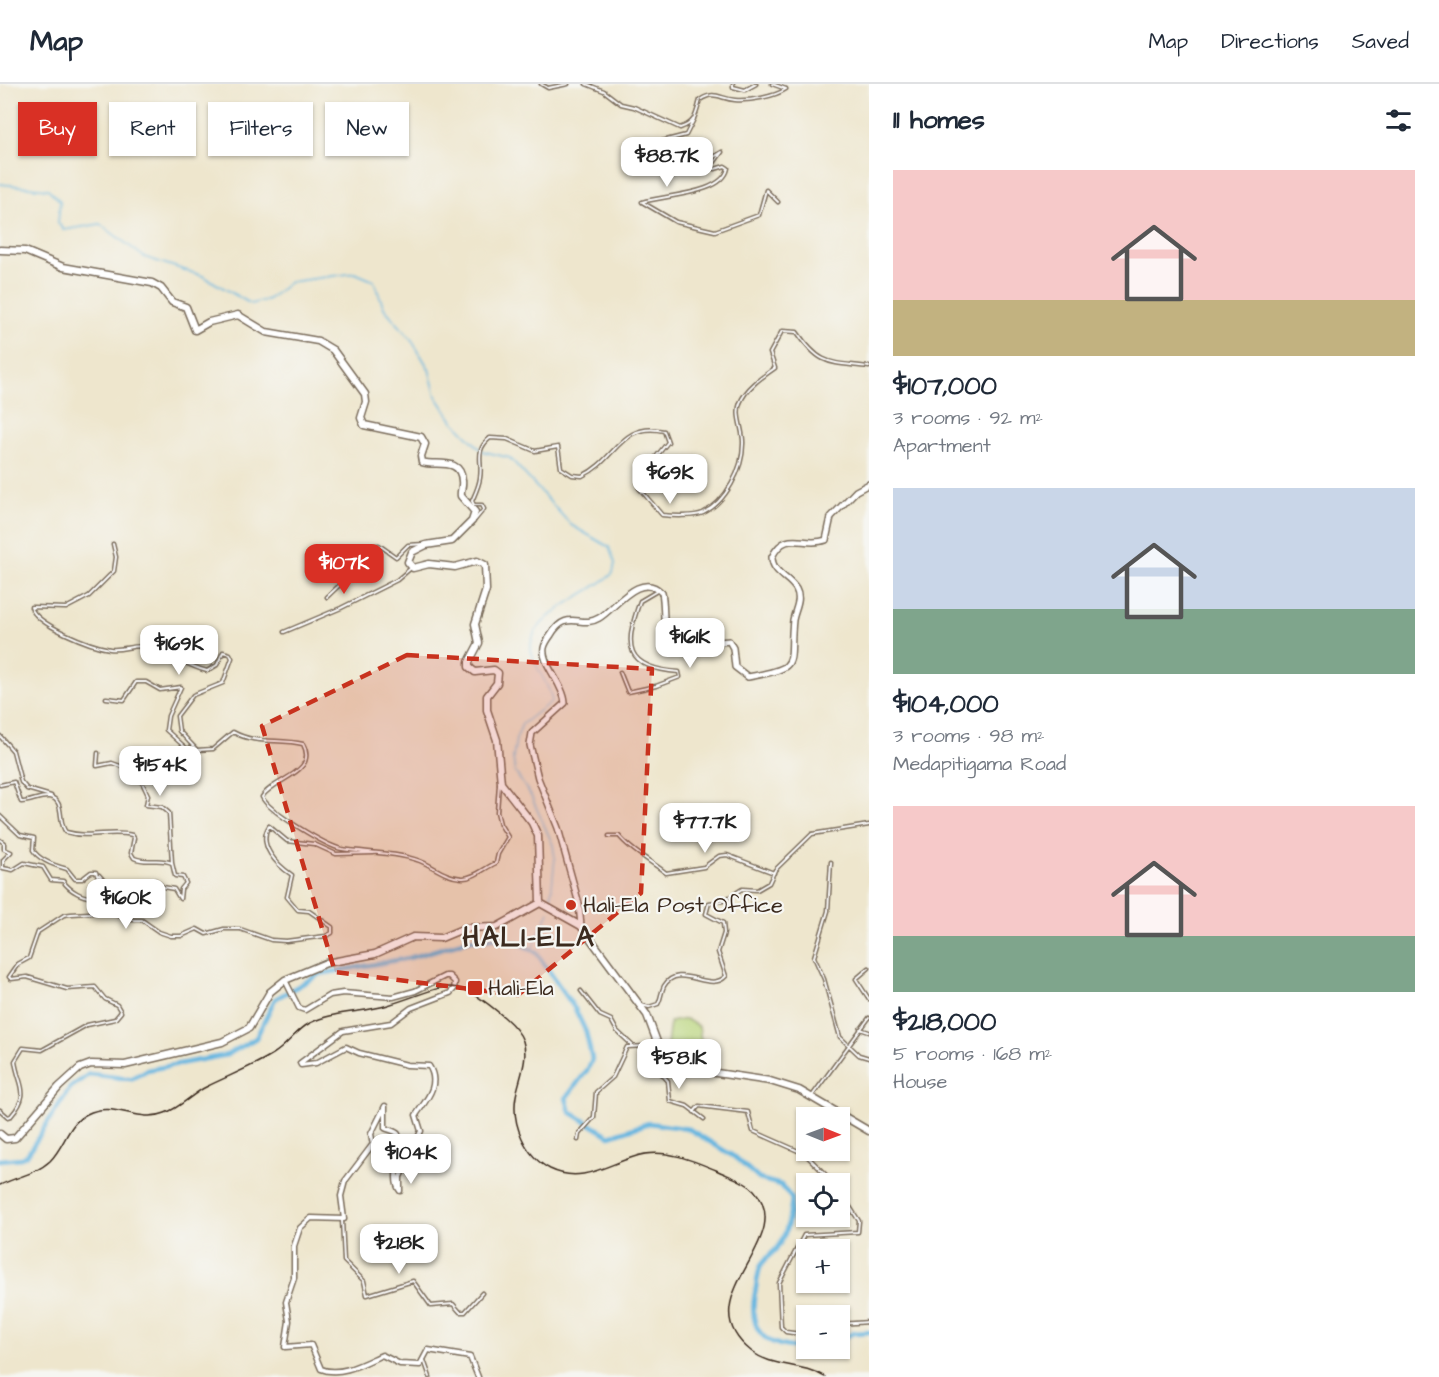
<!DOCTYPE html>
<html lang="en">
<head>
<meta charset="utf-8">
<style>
  body { margin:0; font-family:"Architects Daughter",sans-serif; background:#f6f6f7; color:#1f2937; height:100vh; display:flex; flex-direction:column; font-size:22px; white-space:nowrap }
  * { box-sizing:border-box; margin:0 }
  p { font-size:20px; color:#747a83 }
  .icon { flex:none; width:33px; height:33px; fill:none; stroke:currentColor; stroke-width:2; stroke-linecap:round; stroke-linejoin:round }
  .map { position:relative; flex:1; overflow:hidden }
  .sheet { display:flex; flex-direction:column; background:#fff; width:570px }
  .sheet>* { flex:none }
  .hud { position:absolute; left:18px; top:18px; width:570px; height:54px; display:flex; gap:12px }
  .needle { width:39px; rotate:91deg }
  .fabs { position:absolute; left:796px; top:1023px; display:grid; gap:12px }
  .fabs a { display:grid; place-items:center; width:54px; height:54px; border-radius:0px; background:#fff; box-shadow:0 2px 4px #0004; font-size:30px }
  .price { position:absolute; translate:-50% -51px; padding:0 14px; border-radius:12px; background:#fff; color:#222; font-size:20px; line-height:39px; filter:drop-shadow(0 2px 3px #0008) }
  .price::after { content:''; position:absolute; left:50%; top:36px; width:18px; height:14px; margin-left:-9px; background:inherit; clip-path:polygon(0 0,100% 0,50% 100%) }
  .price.current { background:#d93025; color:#fff }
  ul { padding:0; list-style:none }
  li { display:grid; align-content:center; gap:12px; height:318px; padding:0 24px }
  li span { display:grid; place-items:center; height:186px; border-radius:0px; color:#555 }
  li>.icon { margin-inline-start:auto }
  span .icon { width:108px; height:108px; fill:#fffc; stroke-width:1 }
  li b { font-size:26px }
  h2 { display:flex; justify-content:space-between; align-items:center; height:72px; padding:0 24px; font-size:26px }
  .tag { padding:0 21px; border-radius:0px; background:#fff; box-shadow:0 2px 4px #0004; font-size:21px; line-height:54px }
  .tag.current { background:#d93025; color:#fff }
  header { display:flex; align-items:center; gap:36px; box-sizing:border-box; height:84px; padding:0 30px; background:#fff; border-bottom:2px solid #e0e1e3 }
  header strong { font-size:28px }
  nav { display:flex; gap:33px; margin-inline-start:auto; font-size:21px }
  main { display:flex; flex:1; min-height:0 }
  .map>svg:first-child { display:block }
  .green { fill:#b9d57c; stroke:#7a804d; stroke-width:1.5 }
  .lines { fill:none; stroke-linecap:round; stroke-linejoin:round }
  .stream { stroke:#65b6e0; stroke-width:1.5 }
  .river { stroke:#65b6e0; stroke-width:4.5 }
  .minor-casing { stroke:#7a6c5b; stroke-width:5 }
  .tertiary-casing { stroke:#7a6c5b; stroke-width:7 }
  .primary-casing { stroke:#7a6c5b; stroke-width:8 }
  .trunk-casing { stroke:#7a6c5b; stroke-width:9 }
  .minor { stroke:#fff; stroke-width:2 }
  .tertiary { stroke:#fff; stroke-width:4 }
  .primary { stroke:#fff; stroke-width:5 }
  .trunk { stroke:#fff; stroke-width:6 }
  .rail { stroke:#3b2a1e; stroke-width:1.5 }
  .marked { fill:#c8321e; fill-opacity:0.2; stroke:#c8321e; stroke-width:4.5; stroke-dasharray:12 8; stroke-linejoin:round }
  .poi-dot { fill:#c8321e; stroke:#f6f6f2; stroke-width:2 }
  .labels { text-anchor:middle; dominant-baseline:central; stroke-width:4.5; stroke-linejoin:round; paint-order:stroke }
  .poi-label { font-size:22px; fill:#3b2a1e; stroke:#f6f6f2; text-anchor:start }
  .district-label { font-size:28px; font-weight:bold; letter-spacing:1.5px; fill:#3b2a1e; stroke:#f6f6f2 }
</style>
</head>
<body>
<header>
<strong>Map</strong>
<nav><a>Map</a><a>Directions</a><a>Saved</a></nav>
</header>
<main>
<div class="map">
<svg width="869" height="1293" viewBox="0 0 869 1293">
  <rect width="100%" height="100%" fill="#f6f6f2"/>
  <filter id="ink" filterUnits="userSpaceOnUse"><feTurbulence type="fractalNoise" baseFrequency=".0167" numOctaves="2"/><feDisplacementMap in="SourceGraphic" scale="12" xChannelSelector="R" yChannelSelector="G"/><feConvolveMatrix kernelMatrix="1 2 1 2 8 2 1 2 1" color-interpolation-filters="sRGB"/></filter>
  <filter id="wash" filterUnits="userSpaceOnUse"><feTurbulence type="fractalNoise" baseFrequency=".008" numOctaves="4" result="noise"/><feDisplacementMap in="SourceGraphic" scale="24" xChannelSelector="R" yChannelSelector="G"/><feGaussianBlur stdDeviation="1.35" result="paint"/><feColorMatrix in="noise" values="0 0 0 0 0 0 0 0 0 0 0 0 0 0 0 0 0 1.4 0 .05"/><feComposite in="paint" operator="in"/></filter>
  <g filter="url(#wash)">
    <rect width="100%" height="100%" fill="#eee6cd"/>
    <!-- green -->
    <path class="green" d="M686,935l13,8 4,26 -2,8 -14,-1 -20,-14 3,-24z"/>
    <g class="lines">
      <!-- stream -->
      <path class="stream" d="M0,100l48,5 12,12 -2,22 6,7 36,-6 44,33 59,19 48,28 18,-5 21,-17 65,-9 19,8 10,27 27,31 18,30 7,27 17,25 29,30 28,7 61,67 38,22 6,16 -2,10c-20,20 -86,43 -82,77 2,17 19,33 21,51l-30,23 -6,15 -3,19 2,14 16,24 22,49 2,13 -5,47
        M532,865l17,-37"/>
      <!-- river -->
      <path class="river" d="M0,1076l21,-2 6,-3 43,-67 19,-14 42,5 16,-9 80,-15 29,-17 19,-39 45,-25 89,-16 60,-18 23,-2 26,5 18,9 39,57 11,23 6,27 -4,10 -22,29 4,14 40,24 39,-13 40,6 47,29 23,21 22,6 11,14c-2,15 -5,37 -15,49 -5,6 -13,11 -16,17 -3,7 -4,16 -5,23 -10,44 8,60 51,60
        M840,1255l14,-6 15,-1"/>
    </g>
  </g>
  <g filter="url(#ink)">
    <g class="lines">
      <defs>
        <path id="minor" d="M541,0l7,4 20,-4
          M586,0l18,7 17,13 13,3 46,21c16,-5 16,-14 20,-28 15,-10 20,-1 35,0 15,1 39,-3 51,-11
          M733,0v3l12,3 11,-6
          M772,0l14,5
          M694,35l-8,16 -51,13 55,15h14l18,-11 -11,15 4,2 10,-3 3,2c-5,27 -65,27 -86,34l34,20 39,9 44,-16 7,-25 12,12
          M475,436l9,-11 -2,-4h-8l-2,-4c3,-7 7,-15 8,-23 3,-17 -6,-27 10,-40l17,1 28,12 23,-4 3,21 11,7 10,1c34,-15 38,-55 82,-45l4,11 -29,36v10l23,27c10,1 32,2 41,-2 23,-11 40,-44 40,-69 1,-13 -8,-28 -3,-41 6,-15 22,-26 35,-35l-5,-15 12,-22 15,1c24,35 33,30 72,35
          M113,460l3,13 -2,14 -25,25 -23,12 -35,-1c5,18 60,39 79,42 12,2 25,-5 37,-2 21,4 39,19 60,24l10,-6 6,-13 7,2 2,4 -9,25 -30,12 -16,21 2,15 18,19 16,-1 20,-17c23,13 46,6 70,12 16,29 -31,35 -41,53 6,14 64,49 80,52 26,4 53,3 78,12 15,6 25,16 42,17 11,1 24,-11 34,-15l2,-9 10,-17 -8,-13 -3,-12 2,-28
          M327,513l21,-20 10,-25 8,-6 13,-1 17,12 12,-12 16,-1
          M284,548l57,-24 56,-28 14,-12
          M620,588l8,20 28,-6 24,-9 -1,-5c-55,-4 -55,-26 -39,-71l17,-10
          M106,614l18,2 12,-18h10l14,8 21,-3 -13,29 -2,14 20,18 11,2
          M0,652l13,15 8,31 6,7 24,7
          M98,669l-1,13 15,-3 25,9 11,23 -2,10 16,2 7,6 3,50
          M0,701l14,-3 7,20c10,0 19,-6 28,-5 17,2 8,26 17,35 24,7 43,-2 66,3l2,3 -3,15 3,5c13,6 25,-1 38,5l3,13 8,1 3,6 -5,6 -1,10 -6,-10 -11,-2 -8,-7 -36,13 -8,-4 -12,-14
          M0,732l20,19 14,3 -1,12c6,10 23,16 34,19l8,10h7l9,-7h5l13,40
          M609,752h10c12,15 32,25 47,37l38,-6 15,-11 8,-1 47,18
          M0,756l4,3v6l7,3 -8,8v8l10,2 11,-7 19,4 8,13 12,1c6,9 22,19 32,15l6,4 4,11
          M831,778l-3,49 -14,46 10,22 16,58 19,18 10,3
          M869,884l-13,11 13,20
          M581,907l19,24 11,5 6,11 15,14
          M641,921l8,2 9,-3c3,-5 3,-12 6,-18 15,-25 46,8 62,-10l-8,-24 6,-19 -1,-10 -17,-9 3,-11 14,-2 19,-12 15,1 12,-7 6,-13 37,-36 57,-9
          M860,945l9,3
          M661,966l-5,4 -1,12 13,15 2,20 17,5 17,13
          M812,1012l57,-78
          M0,1026l8,7 3,-1c21,-24 7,-31 4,-55l8,-13 19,2 45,-25 28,-6 6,-7 -4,-7 -12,-6 -10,-12 -28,2 -40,-12 -16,2 -2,-2 9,-13 11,-6 9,-26 26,-17 7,-1 38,-2 21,8h12l17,12 12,4h10l16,-7 9,5 18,-5h16l31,11 15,1 40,-5 6,-3v-6l-23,-16 -11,-1 -11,-13 5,-22c-15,-10 -35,-30 -23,-49l18,15 27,3 22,10 38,-1
          M694,1028l5,-6 49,6 5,19 52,23 30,30
          M578,1056l1,-6 15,-17 2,-25 17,-15 14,-30 19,-1 11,-4
          M342,1136l2,41 20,20 3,14 46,-14 18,25 22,-2 7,8h5l17,-19
          M840,1240l29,-2
          M807,1251l-21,-3 -5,-5 -2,-44 25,-48 54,-3 1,-11 -19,-30
          M424,1276l6,17"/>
        <path id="tertiary" d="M285,896l14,28 6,2 25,-15 13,-2 50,4 22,-6 30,-15h4l6,6 -1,7 -4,4 -39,15 -20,15 -48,8 -43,32 1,2 15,-2 30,-16 13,6 48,12 22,1c12,19 -3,34 -13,49l5,16 -21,46v14c-11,-13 5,-43 -2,-57 -2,-3 -9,-4 -13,-6v-22l-14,28 2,10 -28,37 -4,15 3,23 -33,-1 -11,10 -6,18v32l-8,24 3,19 -4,26 26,-2 10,24c20,8 43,-6 61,-14l18,9 20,1 8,-15 42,7 8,20"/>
        <path id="primary" d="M581,842l-2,-22 -21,-76 -20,-50 -8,-33 2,-12 33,-30c-1,-19 -24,-39 -21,-55 1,-5 4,-9 7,-13 16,-27 30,-6 48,-17 16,-9 41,-48 63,-25 3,13 0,29 5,42 7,22 48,6 62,6l4,7 2,19 13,10c55,-10 40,-11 45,-57 2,-11 9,-20 3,-31 -7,-12 -24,-16 -24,-32 14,-29 32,-9 54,-17l5,-23 25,-26 13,-7"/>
        <path id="trunk" d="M0,166l25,1 38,16 89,16 9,5 11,14 14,5 9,23 14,-8 29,-7 28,17 52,9 15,9 32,44 1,8 -5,16 3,7 57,12 4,7 -4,12 1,6c13,5 39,-6 40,19 1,5 -2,10 -1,15l14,16 -3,9 -20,20 -26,4 -14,7 -4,10 5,6 16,-4 26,3 22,-6 8,4 1,25 -11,34 4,19 -10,19v5l6,5 19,-2 4,3 -1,10 -10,13v14l10,30 4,43 31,40 6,13 2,67
          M540,819l41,23 66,89 10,27 8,12 38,17 67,10 29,9 70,41
          M0,1050l6,5 9,-1 44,-51 21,-19 11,-4 34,1 97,-23 27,-14 21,-36 15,-12 41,-17 49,-9 38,-17 28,1 24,-10 32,-1 43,-24"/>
      </defs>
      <!-- minor casing -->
      <use href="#minor" class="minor-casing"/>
      <!-- tertiary casing -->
      <use href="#tertiary" class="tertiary-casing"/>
      <!-- primary casing -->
      <use href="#primary" class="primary-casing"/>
      <!-- trunk casing -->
      <use href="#trunk" class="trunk-casing"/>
      <!-- minor -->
      <use href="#minor" class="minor"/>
      <!-- tertiary -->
      <use href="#tertiary" class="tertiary"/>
      <!-- primary -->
      <use href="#primary" class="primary"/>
      <!-- trunk -->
      <use href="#trunk" class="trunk"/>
      <!-- rail -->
      <path class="rail" d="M0,1101c16,-8 36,-11 50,-24 15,-15 18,-38 37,-47 27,-14 51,10 78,-1 15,-5 27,-19 41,-26 22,-11 46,-20 67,-33 14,-8 23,-24 37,-31 24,-12 53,-10 78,-18 60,-18 62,-34 116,12 8,7 16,15 19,24 6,18 -4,38 -7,55 -5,27 9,60 34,73 35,17 62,-9 95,-15 24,-4 49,7 71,16 12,6 28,10 38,20 46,51 -70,108 -3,161 21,17 50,11 74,26"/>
    </g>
  </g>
  <!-- marked area -->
  <path class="marked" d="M407,571l245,14 -11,224 -123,102 -183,-23 -73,-246z"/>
  <!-- markers -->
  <g class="poi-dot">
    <circle cx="571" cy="821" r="6"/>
    <rect x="467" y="896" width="16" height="16" rx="3"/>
  </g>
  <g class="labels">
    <!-- poi labels -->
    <g class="poi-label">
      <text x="583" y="821">Hali-Ela Post Office</text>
      <text x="488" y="904">Hali-Ela</text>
    </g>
    <!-- district labels -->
    <g class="district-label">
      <text x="529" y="853">HALI-ELA</text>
    </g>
  </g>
</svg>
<div class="fabs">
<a><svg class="needle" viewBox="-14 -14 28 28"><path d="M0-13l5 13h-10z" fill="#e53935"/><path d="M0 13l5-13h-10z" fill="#747a83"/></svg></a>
<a><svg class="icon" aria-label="locate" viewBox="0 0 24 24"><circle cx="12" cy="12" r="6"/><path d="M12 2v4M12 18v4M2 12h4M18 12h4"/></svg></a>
<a>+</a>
<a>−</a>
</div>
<b class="price" style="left:667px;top:104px">$88.7K</b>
<b class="price" style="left:670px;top:421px">$69K</b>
<b class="price current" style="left:344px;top:511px">$107K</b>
<b class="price" style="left:690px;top:585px">$161K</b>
<b class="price" style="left:179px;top:592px">$169K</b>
<b class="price" style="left:160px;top:713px">$154K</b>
<b class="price" style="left:705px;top:770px">$77.7K</b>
<b class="price" style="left:126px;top:846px">$160K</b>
<b class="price" style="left:679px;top:1006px">$58.1K</b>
<b class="price" style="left:411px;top:1101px">$104K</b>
<b class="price" style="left:399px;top:1191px">$218K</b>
<div class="hud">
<a class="tag current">Buy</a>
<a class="tag">Rent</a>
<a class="tag">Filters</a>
<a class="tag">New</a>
</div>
</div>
<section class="sheet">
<h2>11 homes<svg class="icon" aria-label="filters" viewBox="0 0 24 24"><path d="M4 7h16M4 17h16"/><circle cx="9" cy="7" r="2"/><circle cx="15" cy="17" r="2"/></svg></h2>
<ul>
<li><span style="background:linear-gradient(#f6c9c9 70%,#c2b280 0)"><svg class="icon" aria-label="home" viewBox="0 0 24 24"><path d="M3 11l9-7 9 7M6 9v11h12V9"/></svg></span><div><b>$107,000</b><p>3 rooms · 92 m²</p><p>Apartment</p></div></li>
<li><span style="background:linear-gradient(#c9d6e8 65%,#7fa58c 0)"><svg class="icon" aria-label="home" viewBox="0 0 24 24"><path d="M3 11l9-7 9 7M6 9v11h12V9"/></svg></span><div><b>$104,000</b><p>3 rooms · 98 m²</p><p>Medapitigama Road</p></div></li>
<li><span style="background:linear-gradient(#f6c9c9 70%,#7fa58c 0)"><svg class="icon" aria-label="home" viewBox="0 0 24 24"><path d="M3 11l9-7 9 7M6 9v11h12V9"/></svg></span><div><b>$218,000</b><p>5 rooms · 168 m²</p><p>House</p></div></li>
</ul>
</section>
</main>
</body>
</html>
